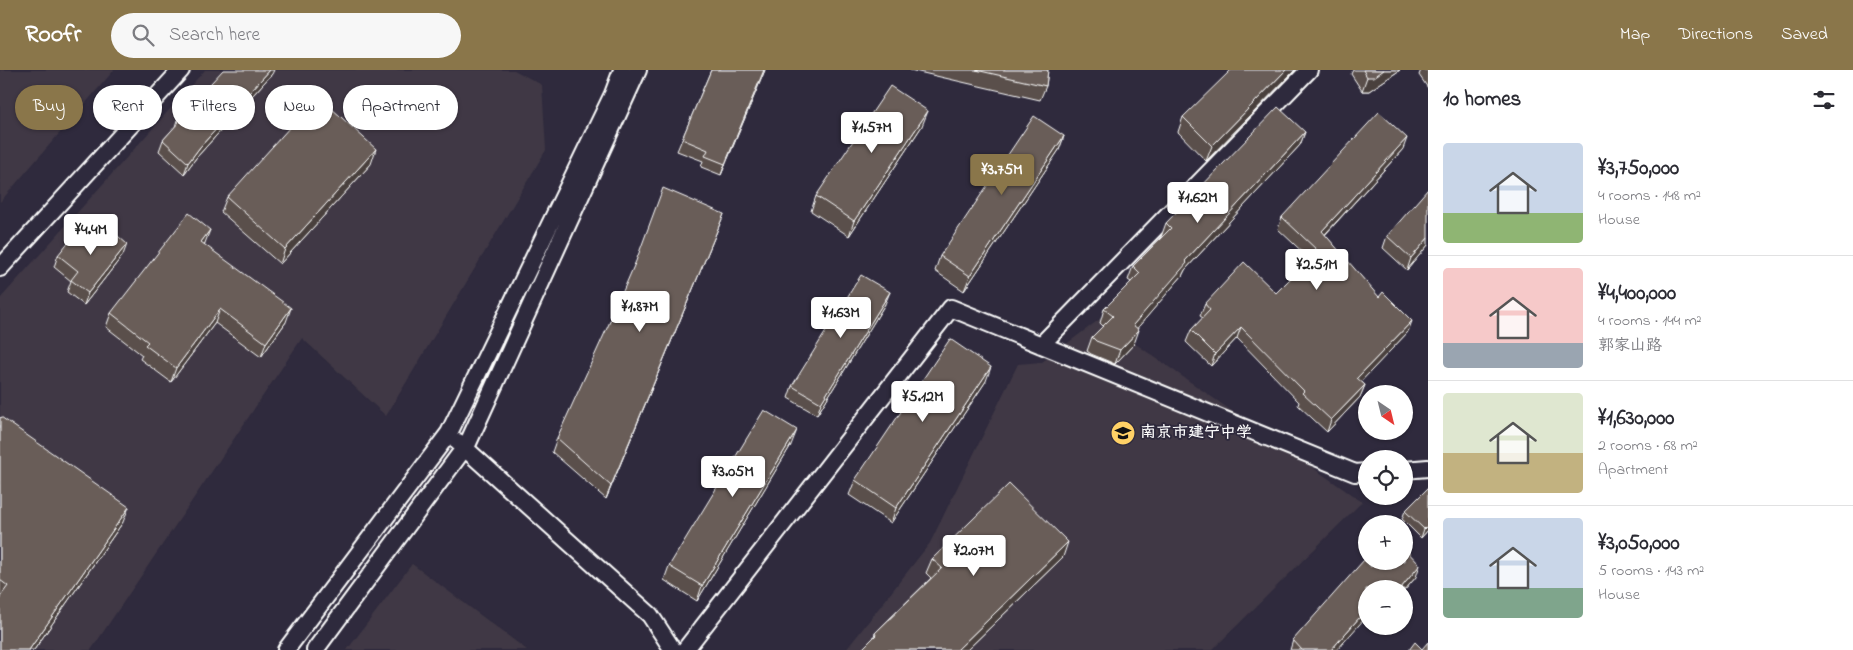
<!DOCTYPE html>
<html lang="en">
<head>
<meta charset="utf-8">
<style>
  body { margin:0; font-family:"Indie Flower","LXGW WenKai TC",sans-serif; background:#f7f7f7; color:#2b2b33; height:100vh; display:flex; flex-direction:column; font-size:19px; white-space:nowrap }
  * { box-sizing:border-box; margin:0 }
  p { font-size:16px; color:#7c7c81 }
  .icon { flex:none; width:28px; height:28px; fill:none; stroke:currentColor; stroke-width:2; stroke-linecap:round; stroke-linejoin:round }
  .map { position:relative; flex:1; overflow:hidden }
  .sheet { display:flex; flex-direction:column; background:#fff; width:425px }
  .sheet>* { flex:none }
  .hud { position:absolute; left:15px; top:15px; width:475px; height:45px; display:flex; gap:10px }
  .needle { width:32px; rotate:145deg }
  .tools { position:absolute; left:1358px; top:315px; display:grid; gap:10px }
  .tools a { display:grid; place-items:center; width:55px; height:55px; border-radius:50%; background:#fff; box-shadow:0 1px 4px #0004; font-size:25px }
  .price { position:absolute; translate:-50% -42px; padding:0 11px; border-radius:5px; background:#fff; color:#222; font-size:16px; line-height:32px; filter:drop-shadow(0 1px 2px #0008) }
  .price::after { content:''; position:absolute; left:50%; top:30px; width:15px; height:11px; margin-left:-8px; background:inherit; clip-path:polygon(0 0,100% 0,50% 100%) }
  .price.on { background:#8a764a; color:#fff }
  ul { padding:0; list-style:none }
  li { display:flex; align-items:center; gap:15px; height:125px; padding:0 15px }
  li+li { border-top:1px solid #e1e1e2 }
  li span { display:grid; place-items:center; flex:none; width:140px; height:100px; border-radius:5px; color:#555 }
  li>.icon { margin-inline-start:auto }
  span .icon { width:60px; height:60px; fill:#fffc; stroke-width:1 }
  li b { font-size:21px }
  h2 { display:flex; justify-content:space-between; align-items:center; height:60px; padding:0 15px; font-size:21px }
  .chip { padding:0 18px; border-radius:22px; background:#fff; box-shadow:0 1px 4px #0004; font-size:18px; line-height:45px }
  .chip.on { background:#8a764a; color:#fff }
  header { display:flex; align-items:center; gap:30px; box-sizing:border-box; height:70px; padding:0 25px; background:#8a764a; color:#fff }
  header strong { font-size:24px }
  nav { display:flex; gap:28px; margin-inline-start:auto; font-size:18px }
  .search { width:350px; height:45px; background:#f7f7f7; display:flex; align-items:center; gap:12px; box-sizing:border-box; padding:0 18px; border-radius:28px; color:#7c7c81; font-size:19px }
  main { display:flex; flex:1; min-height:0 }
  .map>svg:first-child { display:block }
  .built { fill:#403945 }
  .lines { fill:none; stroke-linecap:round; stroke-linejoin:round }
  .street-casing { stroke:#fff; stroke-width:20 }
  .street { stroke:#2f2a3d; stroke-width:16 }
  .wall { fill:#5a504c; stroke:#fff }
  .shaded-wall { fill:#4a413e; stroke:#fff }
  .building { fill:#695d58; stroke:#fff }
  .labels { text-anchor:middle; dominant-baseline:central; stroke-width:4; stroke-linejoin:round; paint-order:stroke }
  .poi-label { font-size:16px; font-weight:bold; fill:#fff; stroke:#2f2a3d; text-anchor:start }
</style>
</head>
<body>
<header>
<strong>Roofr</strong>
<div class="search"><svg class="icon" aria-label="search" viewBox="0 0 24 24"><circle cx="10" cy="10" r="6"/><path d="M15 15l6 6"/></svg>Search here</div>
<nav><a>Map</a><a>Directions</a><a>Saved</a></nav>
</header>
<main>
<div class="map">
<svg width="1428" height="580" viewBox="0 0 1428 580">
  <rect width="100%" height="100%" fill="#2f2a3d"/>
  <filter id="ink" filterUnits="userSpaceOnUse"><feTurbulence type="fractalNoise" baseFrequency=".02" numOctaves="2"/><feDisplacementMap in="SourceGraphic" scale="10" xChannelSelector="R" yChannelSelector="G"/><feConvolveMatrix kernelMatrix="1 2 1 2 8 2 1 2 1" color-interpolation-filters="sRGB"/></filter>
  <g filter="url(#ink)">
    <!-- built -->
    <path class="built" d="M0,0h114l-114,132z
      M205,0h309l28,15 4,65 -160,266 -84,-78 -211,312h-91v-351z
      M1100,249l262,183 -150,148h-366l84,-107 88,-179 24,-2z
      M412,494l115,86h-180z"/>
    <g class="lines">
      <defs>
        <path id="street" d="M0,198l181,-198
          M1041,275l268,-275
          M458,372l192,173 23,35
          M1404,400l24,-2
          M286,580l163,-217 164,-339 9,-24
          M315,580l153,-207 170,-373
          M685,580l266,-342 404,165 11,-1"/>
      </defs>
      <!-- street casing -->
      <use href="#street" class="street-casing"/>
      <!-- street -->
      <use href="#street" class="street"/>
    </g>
    <!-- wall -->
    <path class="wall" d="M711,0h54l-44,105 -20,-8 2,-6 -26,-10z
      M910,0h138l-2,16 -6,14z
      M1295,0l-89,91 -28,-29 5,-15z
      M1353,0h47l-31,21h-7l-11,-17z
      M1421,0h7v18l-9,-13z
      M272,4l-76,84 -12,16 -25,-23 4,-11 12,-13 2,-7z
      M922,56l-73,110 -38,-25 5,-15z
      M1305,62l-5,13 -115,125 -3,6 -45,52 -3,16 -19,20 -24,-10 -4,-3 5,-14 11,-11 -3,-3 4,-14 27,-27 -3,-2 5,-14 28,-29 5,-14z
      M1064,66l-5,14 -95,141 -29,-20 5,-15z
      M1403,79l-78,86 83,97 -47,49 4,4 -5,12 -33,35 -29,-27 1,-3 -62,-64 -26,28 -25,-24 5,-12 12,-12 -3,-2 5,-12 71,-11 34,-34 -32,-30 4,-12z
      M371,94l-91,100 -59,-52 6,-15z
      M718,158l-112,271 -54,-47 5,-14z
      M1387,166l41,9 -21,25 -24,-22z
      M102,170l21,15 -39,50 -17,-13 4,-11 -17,-14 4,-12z
      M205,173l-1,2 82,77 -25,35 -46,-34 -44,59 -31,-23 2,-4 -36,-28 5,-14z
      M885,234l-68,111 -29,-17 4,-12z
      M986,311l-95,142 -42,-28 6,-15z
      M0,348l123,104 -89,128h-34z
      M791,375l-94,156 -33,-21 5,-14z
      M1428,418v42l-7,8 -19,-19 3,-8z
      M1063,487l-96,93h-106l12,-11 2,-6 56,-55 -5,-5 6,-14z
      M1371,497l45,10 -12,14v-2h-38l-29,61h-47l3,-10z"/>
    <!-- shaded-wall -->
    <path class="shaded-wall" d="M270,0h4l-2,4 -76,84 -12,16 4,-11 12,-16z
      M764,0h1l-44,105 4,-11z
      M1286,0h9l-89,91 6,-15z
      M1384,0h16l-31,21h-7l5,-14z
      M928,41l-6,15 -73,110 5,-15z
      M1305,62l-5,13 -115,125 -3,6 -54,63 5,-14 52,-64z
      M1064,66l-5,14 -95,141 6,-15z
      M1407,68l-4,11 -86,94 5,-12z
      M376,79l-5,15 -91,100 5,-15z
      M724,144l-6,14 -112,271 5,-13z
      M210,160l-5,13 -9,13 5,-14z
      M1428,168v7l-21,25 4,-12z
      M127,174l-4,11 -39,50 4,-12z
      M890,222l-5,12 -68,111 4,-12z
      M291,238l-5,14 -25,35 5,-14z
      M220,239l-5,14 -44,59 5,-14z
      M1412,251l-4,11 -55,58 4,-12z
      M1241,257l-4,11 -26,28 4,-12z
      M1139,260l-5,14 -19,20 5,-14z
      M991,297l-5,14 -95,142 5,-15z
      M1365,315l-5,12 -33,35 4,-12z
      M797,360l-6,15 -94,156 5,-15z
      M129,437l-6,15 -89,128h-5z
      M1428,455v5l-7,8 3,-9z
      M1068,472l-5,15 -96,93h-10z
      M1420,495l-4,12 -12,14v-2h-4z
      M1366,540v7l-29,33h-6z"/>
    <!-- building -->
    <path class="building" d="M223,0h47l-70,77 -12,16 -25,-23 16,-18 -2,-2z
      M711,0h53l-39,94 -20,-8 3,-6 -26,-11z
      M976,0h72l-2,16z
      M1231,0h55l-74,76 -29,-29z
      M1363,0h21l-10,7h-7z
      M890,16l38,25 -74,110 -38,-25z
      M318,26l58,53 -91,100 -58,-52z
      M1278,37l27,25 -120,129 2,2 -54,62 6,5 -19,20 -24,-9 -4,-4 21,-21 -9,-7 36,-36 -7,-7 38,-38 -5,-5z
      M1379,42l28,26 -85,93 57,66 4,-5 29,29 -55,57 8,7 -34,35 -29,-27 2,-2 -63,-64 -26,27 -24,-24 19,-20 -5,-6 39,-42 32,31 42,-42 -36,-34z
      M1034,46l30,20 -94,140 -30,-20z
      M663,118l61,26 -113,272 -54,-48 51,-112 28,-65z
      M1428,119v49l-17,20 -24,-22z
      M189,143l21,17 -9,12 90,66 -25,35 -46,-34 -44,59 -31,-23 3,-3 -37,-29z
      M82,155l20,15 9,-10 16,14 -39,49 -17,-13 7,-9 -20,-16z
      M861,205l29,17 -69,111 -29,-17z
      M950,269l41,28 -95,141 -41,-28z
      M764,340l33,20 -95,156 -33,-20z
      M1,347l128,90 -100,143h-29v-53l8,-11 -8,-6v-162z
      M1009,414l59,58 -111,108h-96l15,-15 -1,-2 67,-65 -10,-9z
      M1428,418v37l-4,4 -19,-18z
      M1404,478l16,17 -20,24h-11l-2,-3 -2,3h-19v21l-35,40h-29l-9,-10 71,-80 7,7 5,-6h28z
      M1415,572l7,7 6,-7v8h-19z"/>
  </g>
  <!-- icons -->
  <defs>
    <symbol id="school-disc" viewBox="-11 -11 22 22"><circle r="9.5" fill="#ffd166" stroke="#2f2a3d"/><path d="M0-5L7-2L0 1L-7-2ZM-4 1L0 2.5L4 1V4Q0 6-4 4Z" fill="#111"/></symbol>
  </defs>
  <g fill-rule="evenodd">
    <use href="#school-disc" x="1109" y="349" width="28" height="28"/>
  </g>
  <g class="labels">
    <!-- poi labels -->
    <g class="poi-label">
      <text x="1140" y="363">南京市建宁中学</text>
    </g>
  </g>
</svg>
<div class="tools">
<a><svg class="needle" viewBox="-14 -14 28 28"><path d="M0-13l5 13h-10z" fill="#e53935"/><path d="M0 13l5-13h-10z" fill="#7c7c81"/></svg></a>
<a><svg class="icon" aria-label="locate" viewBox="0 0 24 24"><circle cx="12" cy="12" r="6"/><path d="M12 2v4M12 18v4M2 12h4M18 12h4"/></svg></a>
<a>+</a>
<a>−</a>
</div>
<b class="price" style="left:872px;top:84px">¥1.57M</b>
<b class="price on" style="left:1002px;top:126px">¥3.75M</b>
<b class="price" style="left:1198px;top:154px">¥1.62M</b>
<b class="price" style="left:91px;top:186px">¥4.4M</b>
<b class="price" style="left:1317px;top:221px">¥2.51M</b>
<b class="price" style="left:640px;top:263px">¥1.87M</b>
<b class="price" style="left:841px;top:269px">¥1.63M</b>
<b class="price" style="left:923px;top:353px">¥5.12M</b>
<b class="price" style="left:733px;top:428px">¥3.05M</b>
<b class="price" style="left:974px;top:507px">¥2.07M</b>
<div class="hud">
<a class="chip on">Buy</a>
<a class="chip">Rent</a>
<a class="chip">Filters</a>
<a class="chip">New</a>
<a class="chip">Apartment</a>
</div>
</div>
<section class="sheet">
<h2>10 homes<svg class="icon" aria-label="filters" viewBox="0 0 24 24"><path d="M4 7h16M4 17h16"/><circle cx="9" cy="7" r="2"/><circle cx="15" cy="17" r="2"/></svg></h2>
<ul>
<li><span style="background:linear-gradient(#c9d6e8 70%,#8fb573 0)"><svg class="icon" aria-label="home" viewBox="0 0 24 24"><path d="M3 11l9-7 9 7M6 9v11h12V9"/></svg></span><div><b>¥3,750,000</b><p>4 rooms · 148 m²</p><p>House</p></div></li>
<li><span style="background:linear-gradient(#f6c9c9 75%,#9aa5b1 0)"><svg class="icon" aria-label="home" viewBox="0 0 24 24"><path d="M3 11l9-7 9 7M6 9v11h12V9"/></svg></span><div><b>¥4,400,000</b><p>4 rooms · 144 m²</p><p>郭家山路</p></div></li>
<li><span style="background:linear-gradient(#dfe7d0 60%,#c2b280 0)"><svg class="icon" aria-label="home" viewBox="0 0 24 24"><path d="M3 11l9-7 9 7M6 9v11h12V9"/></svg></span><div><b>¥1,630,000</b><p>2 rooms · 68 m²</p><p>Apartment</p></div></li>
<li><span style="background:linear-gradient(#c9d6e8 70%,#7fa58c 0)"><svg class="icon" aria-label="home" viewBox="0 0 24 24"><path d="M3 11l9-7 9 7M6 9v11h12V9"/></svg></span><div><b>¥3,050,000</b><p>5 rooms · 143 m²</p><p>House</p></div></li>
</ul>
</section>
</main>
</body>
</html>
